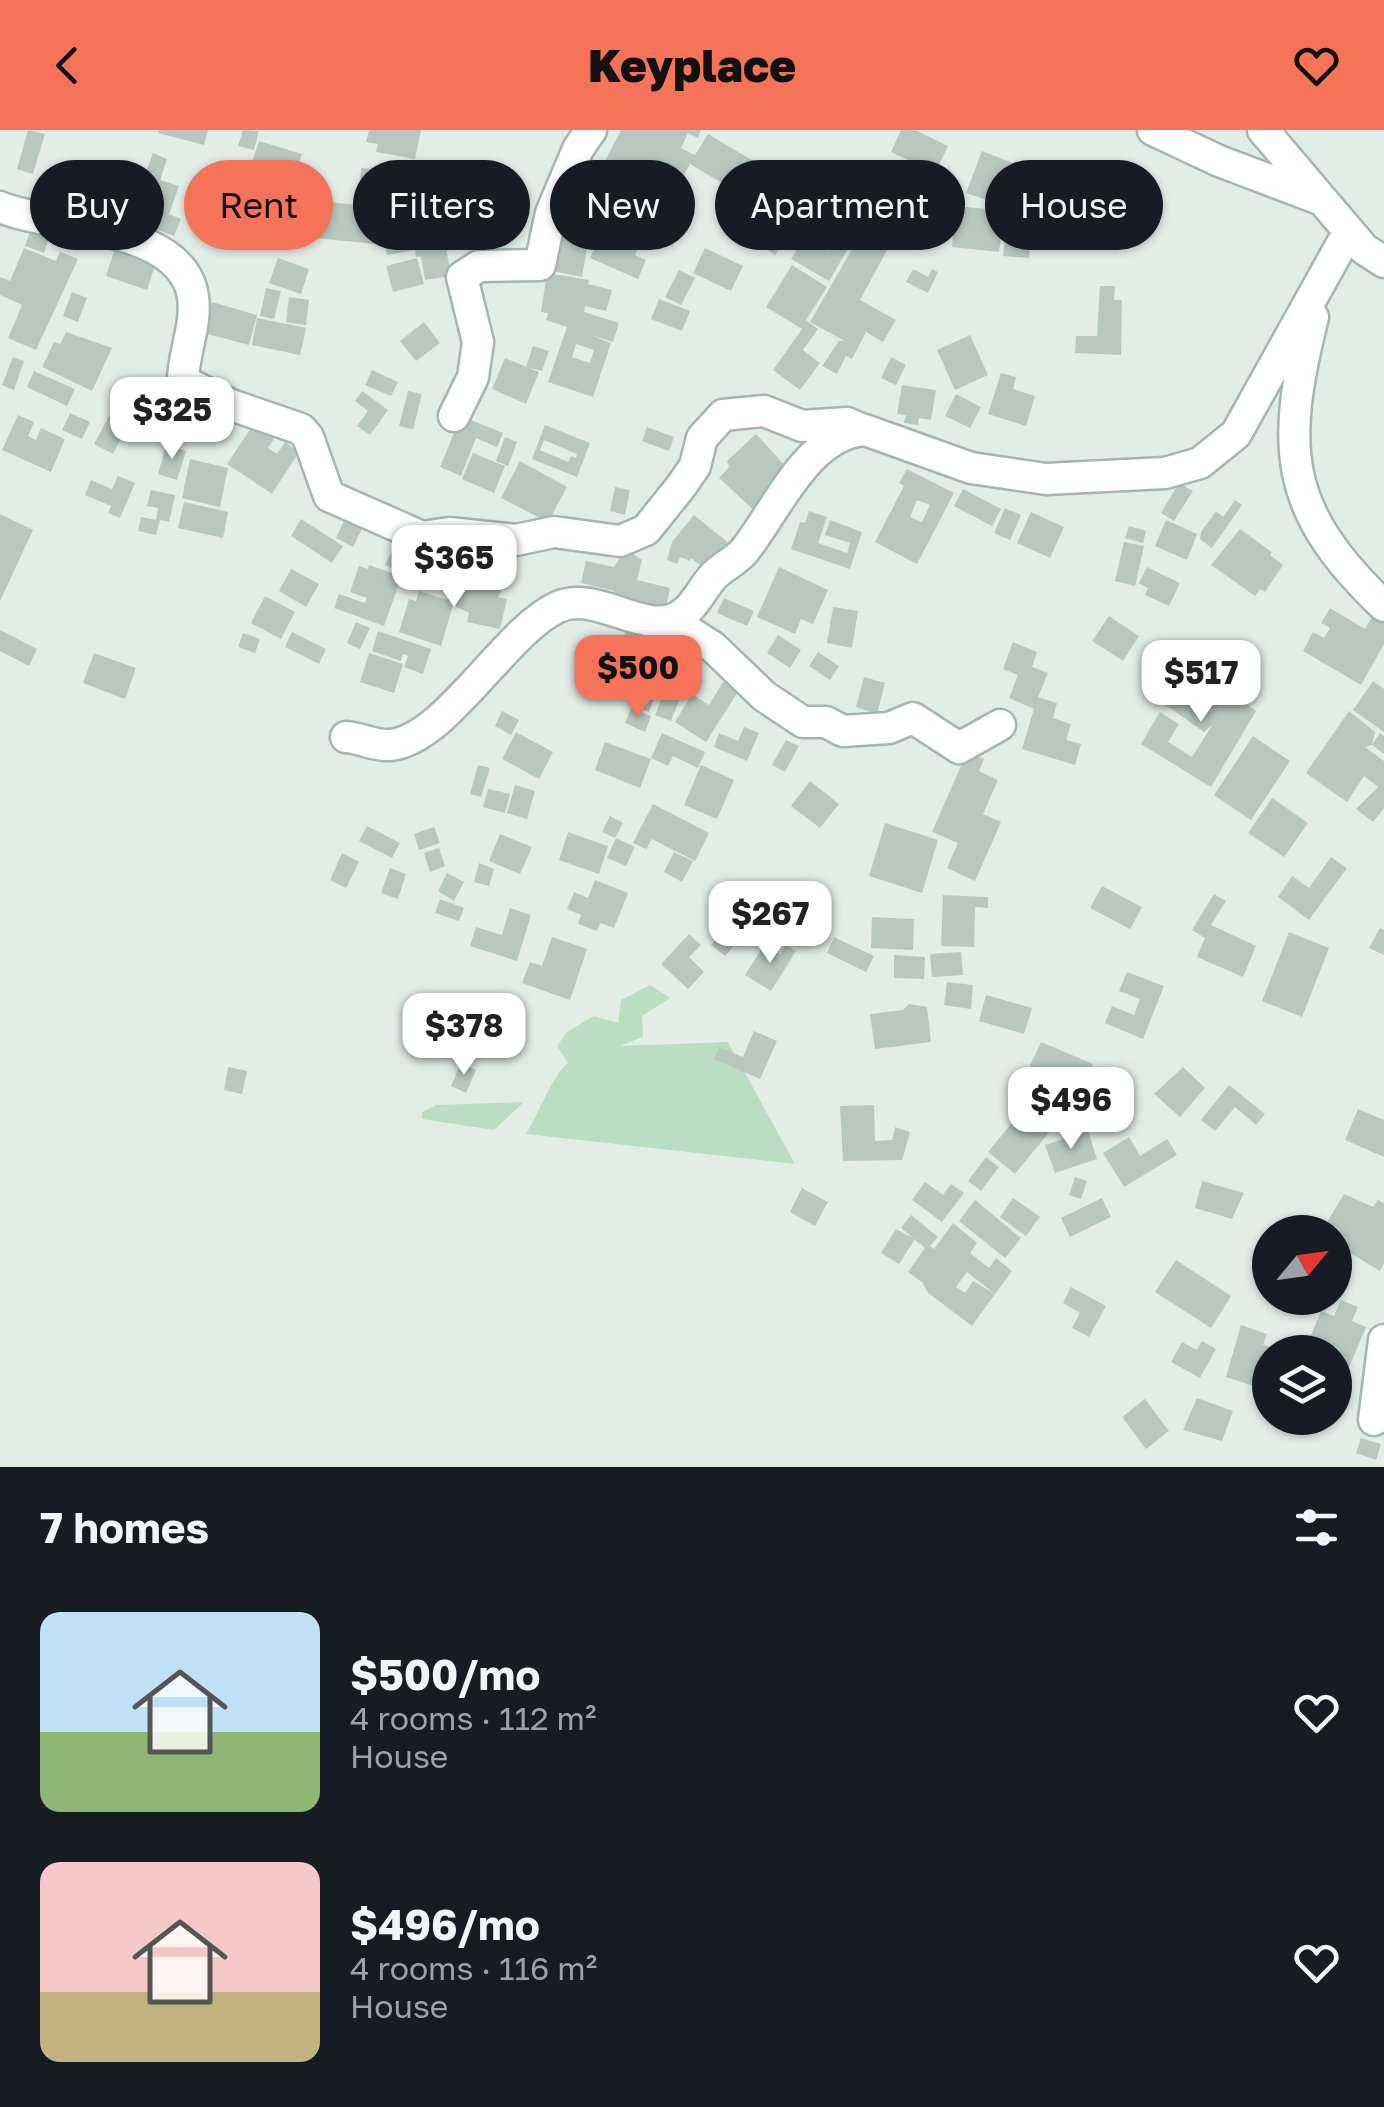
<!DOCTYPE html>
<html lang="en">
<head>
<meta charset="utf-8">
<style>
  body { margin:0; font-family:"Golos Text",sans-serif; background:#242831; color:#f1f3f6; height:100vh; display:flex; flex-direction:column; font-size:38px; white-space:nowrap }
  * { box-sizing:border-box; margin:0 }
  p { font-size:32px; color:#9ea1a6 }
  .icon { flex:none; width:55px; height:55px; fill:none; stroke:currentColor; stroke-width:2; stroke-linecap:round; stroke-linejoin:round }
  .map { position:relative; height:1337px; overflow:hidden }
  .sheet { display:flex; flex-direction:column; background:#171b24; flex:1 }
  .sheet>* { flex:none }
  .top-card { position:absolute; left:30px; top:30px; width:1325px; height:90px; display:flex; gap:20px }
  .needle { width:65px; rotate:61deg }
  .buttons { position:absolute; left:1252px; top:1085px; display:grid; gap:20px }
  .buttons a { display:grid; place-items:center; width:100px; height:100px; border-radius:50%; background:#171b24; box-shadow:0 2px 8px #0004; font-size:50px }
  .price { position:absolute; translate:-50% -85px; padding:0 22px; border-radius:20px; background:#fff; color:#222; font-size:32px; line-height:65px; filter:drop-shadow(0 2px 5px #0008) }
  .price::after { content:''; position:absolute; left:50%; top:60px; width:30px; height:22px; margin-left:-15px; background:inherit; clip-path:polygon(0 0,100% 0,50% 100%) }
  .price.on { background:#f47359; color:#111 }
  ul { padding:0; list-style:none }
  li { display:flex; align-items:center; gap:30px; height:250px; padding:0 40px }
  li span { display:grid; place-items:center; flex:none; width:280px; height:200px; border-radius:20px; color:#555 }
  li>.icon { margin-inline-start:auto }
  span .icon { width:120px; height:120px; fill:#fffc; stroke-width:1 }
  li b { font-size:42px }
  h2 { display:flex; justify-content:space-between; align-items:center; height:120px; padding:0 40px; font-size:42px }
  .chip { padding:0 35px; border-radius:45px; background:#171b24; box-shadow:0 2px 8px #0004; font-size:35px; line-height:90px }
  .chip.on { background:#f47359; color:#111 }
  header { display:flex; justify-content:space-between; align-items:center; height:130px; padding:0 40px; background:#f47359; color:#111; font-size:45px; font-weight:800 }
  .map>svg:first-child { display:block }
  .green { fill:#bbdec2 }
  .building { fill:#b8c8c0; fill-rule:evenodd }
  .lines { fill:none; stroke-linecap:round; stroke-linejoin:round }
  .street-casing { stroke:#a5b5af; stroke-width:35 }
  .street { stroke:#fff; stroke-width:30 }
</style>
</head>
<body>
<header><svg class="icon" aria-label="back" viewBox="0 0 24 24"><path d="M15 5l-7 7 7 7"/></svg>Keyplace<svg class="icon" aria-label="heart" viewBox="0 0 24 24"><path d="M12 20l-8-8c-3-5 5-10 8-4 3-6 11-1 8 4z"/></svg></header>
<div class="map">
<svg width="1384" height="1337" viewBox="0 0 1384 1337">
  <rect width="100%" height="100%" fill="#e3ede8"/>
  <!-- green -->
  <path class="green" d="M650,855l20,13 -28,18 1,21 -23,9 108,-4 67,122 -269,-30c12,-19 27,-60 42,-71l-11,-17 10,-14 27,-16 24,7 3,-23z
    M524,972l-30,28 -72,-11v-7l14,-7z"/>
  <!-- building -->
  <path class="building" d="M28,0l17,4 -12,40 -16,-5z
    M159,0h49l-4,15 -46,-12z
    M243,0l16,1 -5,19 -16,-4z
    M369,0h52l-6,29 -39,-7 2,-8 -12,-2z
    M621,0h80l-3,8 -10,-5 -7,15 14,7 13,-21 47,28 -18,30 -47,-28 -11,21 -21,-11 -12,22 21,8 -11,27 -32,-12 3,-4 -31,-17 7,-14 -8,-4z
    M901,0h14l33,16 -13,27 -44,-21z
    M259,11l43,13 -12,38 -43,-14z
    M982,21l74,29 -12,29 -6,-2 -17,30 -22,-8 9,-22 -42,-14z
    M153,23l14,6 -7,21 19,6 -10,28 12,5 -7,17 -31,-12 7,-15 -21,-8 10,-29 6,2z
    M781,33l37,27 -6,9 3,2 -40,54 -40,-29zM775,72l14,9 -7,11 -14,-8z
    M361,38l17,1 -2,34 -17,-1z
    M415,40l12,33 -15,5 -11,-33z
    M381,51l15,1 -1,29 -14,-1z
    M319,71l59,6 -3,37 -59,-6z
    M877,76l26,15 -43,79 36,20 -13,22 -17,-10 -14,27 -6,-3 -9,18 -15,-8 17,-25h6l-35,-19z
    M956,76l41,4 -2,20h7l-3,22 -47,-5z
    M424,77l3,18 -41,7 -3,-18z
    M611,78l12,5 -7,16 26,11 -7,15 11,5 -8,19 -48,-21z
    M812,81l13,10 -12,18 -13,-9z
    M442,95l9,51 -26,4 -4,-24 -5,1 -1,-7 -28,5 -4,-19z
    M30,102l19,6 -5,15 -19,-7z
    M841,102l13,7 -25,42 -38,-22 13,-22 25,14z
    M545,104l43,9 -6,34 -44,-9z
    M1005,107l26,2 -2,19 -26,-2z
    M117,112l41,14 -11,34 -41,-14z
    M24,118l32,13 4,-9 18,7 -42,91 -28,-12 14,-33 -22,-10v-18l10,4z
    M705,118l38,18 -12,25 -38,-18z
    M278,128l31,11 -8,25 -32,-11z
    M417,128l7,26 -31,8 -7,-26z
    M792,135l35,22 -21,33 12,9 -15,21 17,13 -20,27 -27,-20 29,-41 -36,-22z
    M913,139l15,8 4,-8 6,3 -10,21 -22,-11z
    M679,140l16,8 -14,27 -16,-8z
    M547,143l42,7 -1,4 24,6 -6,21 -21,-5 -1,6 35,11 -6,19 -25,-8 23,9 -18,54 -45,-15 19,-55 -21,-7 2,-7 -7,-1zM576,214l18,6 -4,13 -18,-6z
    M1100,156h15l-1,14h8l-1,55 -46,-2 1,-17h21z
    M266,158l15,3 -7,28 -14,-3z
    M72,162l15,6 -9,24 -15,-6z
    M289,167l20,3 -3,25 -20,-3z
    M659,169l31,12 -8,20 -31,-12z
    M212,172l45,13 -8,30 -45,-12z
    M257,188l49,10 -6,27 -48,-10z
    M424,192l16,21 -24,18 -16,-20z
    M66,202l46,16 -20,43 -50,-24 12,-25 6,2z
    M970,205l18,40 -33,15 -18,-40z
    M533,216l16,5 -7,20 -16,-4z
    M13,227l11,4 -10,29 -12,-5z
    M891,227l15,8 -10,20 -15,-7z
    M505,228l34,14 -13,32 -34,-15z
    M372,240l26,12 -7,14 -26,-11z
    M34,241l41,18 -8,17 -40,-19z
    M1001,243l15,4 -3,12 22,7 -9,30 -38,-12z
    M902,255l34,5 -5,30 -12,-2 -1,7 -14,-2 2,-8 -9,-1z
    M362,261l26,19 -18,25 -13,-9 11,-15 -13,-10z
    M408,261l14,3 -9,35 -14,-3z
    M170,262l37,21 -16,29 -37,-20z
    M956,264l25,13 -11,21 -25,-12z
    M112,281l18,10 -17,33 -19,-10z
    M70,283l20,9 -8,17 -20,-9z
    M18,285l16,7 -6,14 8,4 5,-12 24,11 -14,33 -49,-22z
    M461,286l42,17 -6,14 -21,-9 -15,38 -21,-9z
    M257,289l4,11 13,9 -6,9 9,6 8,-12 14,10 -27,42 -45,-30z
    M545,295l45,18 -13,34 -45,-18zM544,310l33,14 -1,4 -5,-2 -3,6 -28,-12z
    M647,297l27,10 -5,14 -27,-10z
    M756,304l32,35 -31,44 -38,-35 10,-11 -2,-6z
    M505,307l12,5 -9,24 -12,-5z
    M166,315l20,6 -9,29 -19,-6z
    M473,323l32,13 -11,27 -32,-14z
    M190,329l38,9 -8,39 -38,-9z
    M520,331l47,26 -19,35 -47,-24z
    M907,339l47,24 -37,71 -42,-22 29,-56 -5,-3zM917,370l13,5 -8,17 -12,-5z
    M118,346l17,7 -15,35 -12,-5 3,-7 -26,-11 6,-15 21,9z
    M1179,353l14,8 -19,30 -13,-8z
    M615,357l15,3 -5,25 -15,-4z
    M963,359l38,20 -9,17 -38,-20z
    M151,360l24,5 -6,27 -9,-2 -4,15 -18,-4 3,-14 15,3 2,-12 -11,-2z
    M1235,370l7,5 -30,43 -12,-9 1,-7 15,-21 7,6z
    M184,372l44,10 -5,26 -45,-10z
    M1005,378l16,7 -11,25 -16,-7z
    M349,380l18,9 -14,28 -17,-9z
    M809,381l18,6 -9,26 29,10 3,-10 -25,-8 5,-15 32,12 -12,37 -59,-20 9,-27 5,1z
    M1031,382l33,15 -14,31 -33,-15z
    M0,384l33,16 -33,71z
    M694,385l42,34 -22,27 -23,-18 -1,3 -10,-4 -3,7 -10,-4 5,-18z
    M301,389l42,27 -11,17 -41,-27z
    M1166,390l31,14 -10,26 -32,-14z
    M1129,396l17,5 -3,12 -18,-5z
    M1240,399l32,23 -2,3 13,10 -18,27 -5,-3 -5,7 -44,-31z
    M400,405l34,17 -15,30 -34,-17z
    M1124,412l20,4 -9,40 -20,-5z
    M626,419l16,11 -5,20 33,8 -6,28 -53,-13 3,-12 -33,-8 5,-22 28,6z
    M369,435l28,10 -3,8 5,1 -15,42 -50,-18 5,-14 26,9 2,-5 -17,-6 9,-26 9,3z
    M779,437l49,23 -15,34 -12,-5 -6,15 -38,-17z
    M1147,437l33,16 -11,23 -24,-11 3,-7 -9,-5z
    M291,439l28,15 -13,23 -27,-16z
    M460,445l27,13 5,-10 13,6 -7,13 9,2 -7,30 -33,-7 2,-9 -16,-8 -12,41 -42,-14 10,-33 7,2 3,-10 28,9z
    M265,466l30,16 -14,27 -30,-16z
    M724,468l30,13 -7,15 -30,-13z
    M833,477l25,4 -6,37 -25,-5z
    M1330,478l35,21 7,-12 12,6v21l-23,41 -58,-34 10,-19 11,6 6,-10 -9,-5z
    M1109,486l30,20 -16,25 -31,-20z
    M356,492l14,6 -10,21 -13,-6z
    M0,500l37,19 -8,17 -29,-15z
    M627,500l32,15 -13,29 -32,-15z
    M378,501l53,18 -8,25 -19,-7 4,-11 -5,-2 -2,7 -29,-10z
    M292,502l34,17 -7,15 -34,-17z
    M243,503l17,6 -5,14 -17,-6z
    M778,505l23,15 -11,18 -23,-15z
    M1013,512l24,10 -5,15 16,6 -10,24 19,6 -4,15 18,6 -5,16 15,4 -6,21 -53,-16 12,-40 -25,-11 9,-23 -15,-6z
    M669,516l15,8 -15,31 -15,-8z
    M818,522l21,14 -9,14 -21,-14z
    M94,523l42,15 -11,31 -42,-16z
    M369,523l34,11 -9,29 -34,-11z
    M1190,535l66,46 -45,76 -70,-43 19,-32 19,12 -11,18 24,15 21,-33 -9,8 -40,-28z
    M864,547l21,6 -8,31 -21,-7z
    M642,551l16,6 -9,25 -16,-6z
    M1373,551l11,8v43l-31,-22z
    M723,552l16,8 -33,52 -31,-20 17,-28 17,11z
    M665,560l16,6 -10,25 -16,-6z
    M631,578l20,8 -6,16 -20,-9z
    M502,581l17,9 -8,15 -16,-9z
    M1349,581l26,21 -3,13 8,-12 4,3v18l-12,-9 -7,2 19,14v47l-11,14 -17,-13 22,-22 -14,-11 -17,26 -41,-29z
    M744,597l15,6 -12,28 -33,-14 5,-14 19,8z
    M516,602l37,20 -14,27 -37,-20z
    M662,603l43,19 -7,16 -25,-12 -5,10 -17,-8z
    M1253,606l37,25 -39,59 -37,-25z
    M786,610l13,6 -14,26 -13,-7z
    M605,612l46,17 -11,29 -45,-18z
    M967,622l17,7 -5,12 19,9 -15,34 18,8 -26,59 -28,-13 11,-25 -26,-11z
    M478,635l12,3 -9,29 -11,-3z
    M701,635l33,15 -17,39 -33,-14z
    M810,651l29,23 -19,24 -29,-22z
    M515,655l20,6 -8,28 -20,-6z
    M488,659l22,5 -5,19 -22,-6z
    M1272,668l36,25 -24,34 -36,-24z
    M653,674l56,29 -14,28 -43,-22 -6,10 -13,-6z
    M610,686l13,7 -8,15 -13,-6z
    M885,693l53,17 -16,53 -53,-17z
    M367,696l33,17 -8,15 -33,-17z
    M434,697l6,16 -21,7 -5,-16z
    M568,702l40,14 -9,28 -40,-14z
    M500,704l32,13 -12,27 -31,-13z
    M616,708l19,9 -9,19 -19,-8z
    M439,718l6,18 -15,6 -6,-19z
    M674,722l19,9 -11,21 -18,-10z
    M342,723l17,9 -13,26 -16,-8z
    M1331,727l16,11 -38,52 -31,-23 14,-21 17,12z
    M479,733l15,6 -5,17 -15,-4z
    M390,738l16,6 -8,25 -17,-6z
    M447,743l17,9 -10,19 -16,-10z
    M595,750l33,13 -14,35 -14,-5 -3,8 -19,-7 3,-9 -14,-6 7,-17 14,6z
    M1102,756l40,21 -12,22 -40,-21z
    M1214,764l12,7 -15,24 45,21 -13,31 -46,-20 8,-19 -13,-8z
    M943,765l45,2v11l-13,-1 -1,40 -33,-1z
    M440,769l24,9 -5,13 -24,-8z
    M510,778l21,7 -14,46 -47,-15 6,-19 26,8z
    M872,787l42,2 -1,31 -42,-2z
    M725,798l14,12 -14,16 -14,-11z
    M1380,798l4,2v25l-15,-7z
    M1289,802l40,16 -27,69 -40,-16z
    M689,804l12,11 -12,12 15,15 -16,17 -27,-25z
    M552,807l35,12 -17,51 -48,-17 8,-21 12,4z
    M834,807l40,19 -8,16 -39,-19z
    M764,815l16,10 6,-10 10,6 -25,40 -26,-16z
    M961,822l2,23 -31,2 -2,-23z
    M894,825l31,2 -1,22 -30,-1z
    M1127,842l37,14 -21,53 -38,-16 7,-17 22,9 6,-16 -21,-8z
    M947,852l26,3 -2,24 -27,-4z
    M986,865l46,13 -8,26 -45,-13z
    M909,874l18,3 4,35 -56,7 -5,-35 33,-4z
    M754,901l23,10 -17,38 -46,-20 5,-12 24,10z
    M1041,912l52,22 -12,27 -52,-23z
    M461,933l15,7 -10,23 -15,-7z
    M228,937l19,4 -5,23 -18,-4z
    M1183,937l22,21 -25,29 -26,-23z
    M1097,945l37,18 -10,20 -37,-18z
    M1229,955l36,29 -9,11 -21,-18 -20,24 -14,-11z
    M874,975l1,36 17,-1 3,-13 15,5 -8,28 -59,1 -3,-55z
    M1025,977l26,23 -36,44 -27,-22z
    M1358,979l26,11v37l-39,-17z
    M1088,1001l9,28 -42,14 -10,-28z
    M1129,1007l11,19 27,-17 10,16 -53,32 -21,-34z
    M986,1027l13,10 -18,24 -13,-10z
    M1075,1047l12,4 -6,18 -12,-4z
    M1202,1051l42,12 -12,26 -37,-11z
    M925,1052l18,13 8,-11 13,9 -22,29 -30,-22z
    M802,1058l26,14 -13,24 -25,-14z
    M1344,1064l29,13 5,-7 6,3v61l-4,7 -45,-27v-12h-14z
    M1013,1068l27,19 -14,19 -26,-19z
    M1102,1068l9,19 -41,20 -9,-19z
    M975,1070l46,38 -16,20 -46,-37z
    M911,1085l27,22 -8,9 4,3 19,-26 24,20 -7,10 19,15 7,-10 16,13 -17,23 -28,-22 -11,15 9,6 8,-12 22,13 -23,32 -45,-34 -4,-9 -15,-11 17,-24 -24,-20z
    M896,1099l19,10 -16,25 -18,-11z
    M1176,1130l55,36 -20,32 -56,-36z
    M1071,1157l35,19 -17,31 -17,-9 8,-15 -17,-10z
    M1341,1170l17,7 -6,14 14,6 -26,62 -5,-3v-34h-31l17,-41 13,5z
    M1241,1195l26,9 -4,11 13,4 -6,3v15l-4,-1 -6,22 -34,-11z
    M1202,1211l14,8 -16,29 -29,-16 11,-20 15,8z
    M1197,1268l36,13 -11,30 -39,-11z
    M1145,1269l24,32 -23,18 -24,-32z
    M1361,1308l20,6 -5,16 -20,-7z"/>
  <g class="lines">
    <defs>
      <path id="street" d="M1153,0l66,31 103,39
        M1263,0l101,119 20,13
        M0,77c52,22 183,17 193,90 4,29 -10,56 -10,84l48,24 70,24 7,8 21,59 93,41 27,-4 67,7 38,-8 66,9 26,-11 36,-45 13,-19 7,-28 21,-23 41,-4 38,15 45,-3 16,7
        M1313,187c-33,131 -30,193 71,289
        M454,286l19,-39 5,-35 -16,-65 17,-11 61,-1 11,-52 27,-64 13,-19
        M671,490l42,27 51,49 39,26h23l17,9 46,-3 24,-10 46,30 41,-23
        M346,607c15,1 28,9 44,8 56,-5 115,-114 168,-138 37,-17 85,27 118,11 17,-8 24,-26 35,-39 9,-12 25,-17 34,-29 32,-40 62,-116 120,-120l106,38 75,11 119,-6 35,-10 36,-29 113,-203
        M1374,1290l10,-80"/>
    </defs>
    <!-- street casing -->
    <use href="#street" class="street-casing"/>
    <!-- street -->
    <use href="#street" class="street"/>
  </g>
</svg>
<div class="buttons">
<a><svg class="needle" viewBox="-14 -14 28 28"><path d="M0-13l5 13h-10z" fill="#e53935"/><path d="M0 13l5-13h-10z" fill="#9ea1a6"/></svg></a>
<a><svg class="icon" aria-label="layers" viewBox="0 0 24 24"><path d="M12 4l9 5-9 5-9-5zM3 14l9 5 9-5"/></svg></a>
</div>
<b class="price" style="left:172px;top:332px">$325</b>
<b class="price" style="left:454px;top:480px">$365</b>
<b class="price on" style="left:638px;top:590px">$500</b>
<b class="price" style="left:1201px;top:595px">$517</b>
<b class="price" style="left:770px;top:836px">$267</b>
<b class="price" style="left:464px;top:948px">$378</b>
<b class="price" style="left:1071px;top:1022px">$496</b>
<div class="top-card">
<a class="chip">Buy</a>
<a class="chip on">Rent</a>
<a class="chip">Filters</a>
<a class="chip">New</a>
<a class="chip">Apartment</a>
<a class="chip">House</a>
</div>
</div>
<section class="sheet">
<h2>7 homes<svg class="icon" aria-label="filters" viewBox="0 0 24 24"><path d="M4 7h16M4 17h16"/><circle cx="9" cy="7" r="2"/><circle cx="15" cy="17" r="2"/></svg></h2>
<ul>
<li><span style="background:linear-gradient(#bfe0f5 60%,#8fb573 0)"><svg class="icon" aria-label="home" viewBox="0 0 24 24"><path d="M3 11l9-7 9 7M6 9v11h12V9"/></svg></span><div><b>$500/mo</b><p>4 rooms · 112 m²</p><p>House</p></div><svg class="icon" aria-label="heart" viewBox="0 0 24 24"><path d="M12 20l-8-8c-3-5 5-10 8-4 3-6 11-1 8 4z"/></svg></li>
<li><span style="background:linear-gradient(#f6c9c9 65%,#c2b280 0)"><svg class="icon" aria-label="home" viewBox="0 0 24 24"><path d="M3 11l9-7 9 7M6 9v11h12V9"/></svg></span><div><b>$496/mo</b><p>4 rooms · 116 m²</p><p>House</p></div><svg class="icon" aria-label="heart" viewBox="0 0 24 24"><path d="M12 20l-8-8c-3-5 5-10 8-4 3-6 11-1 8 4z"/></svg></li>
</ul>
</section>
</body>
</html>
